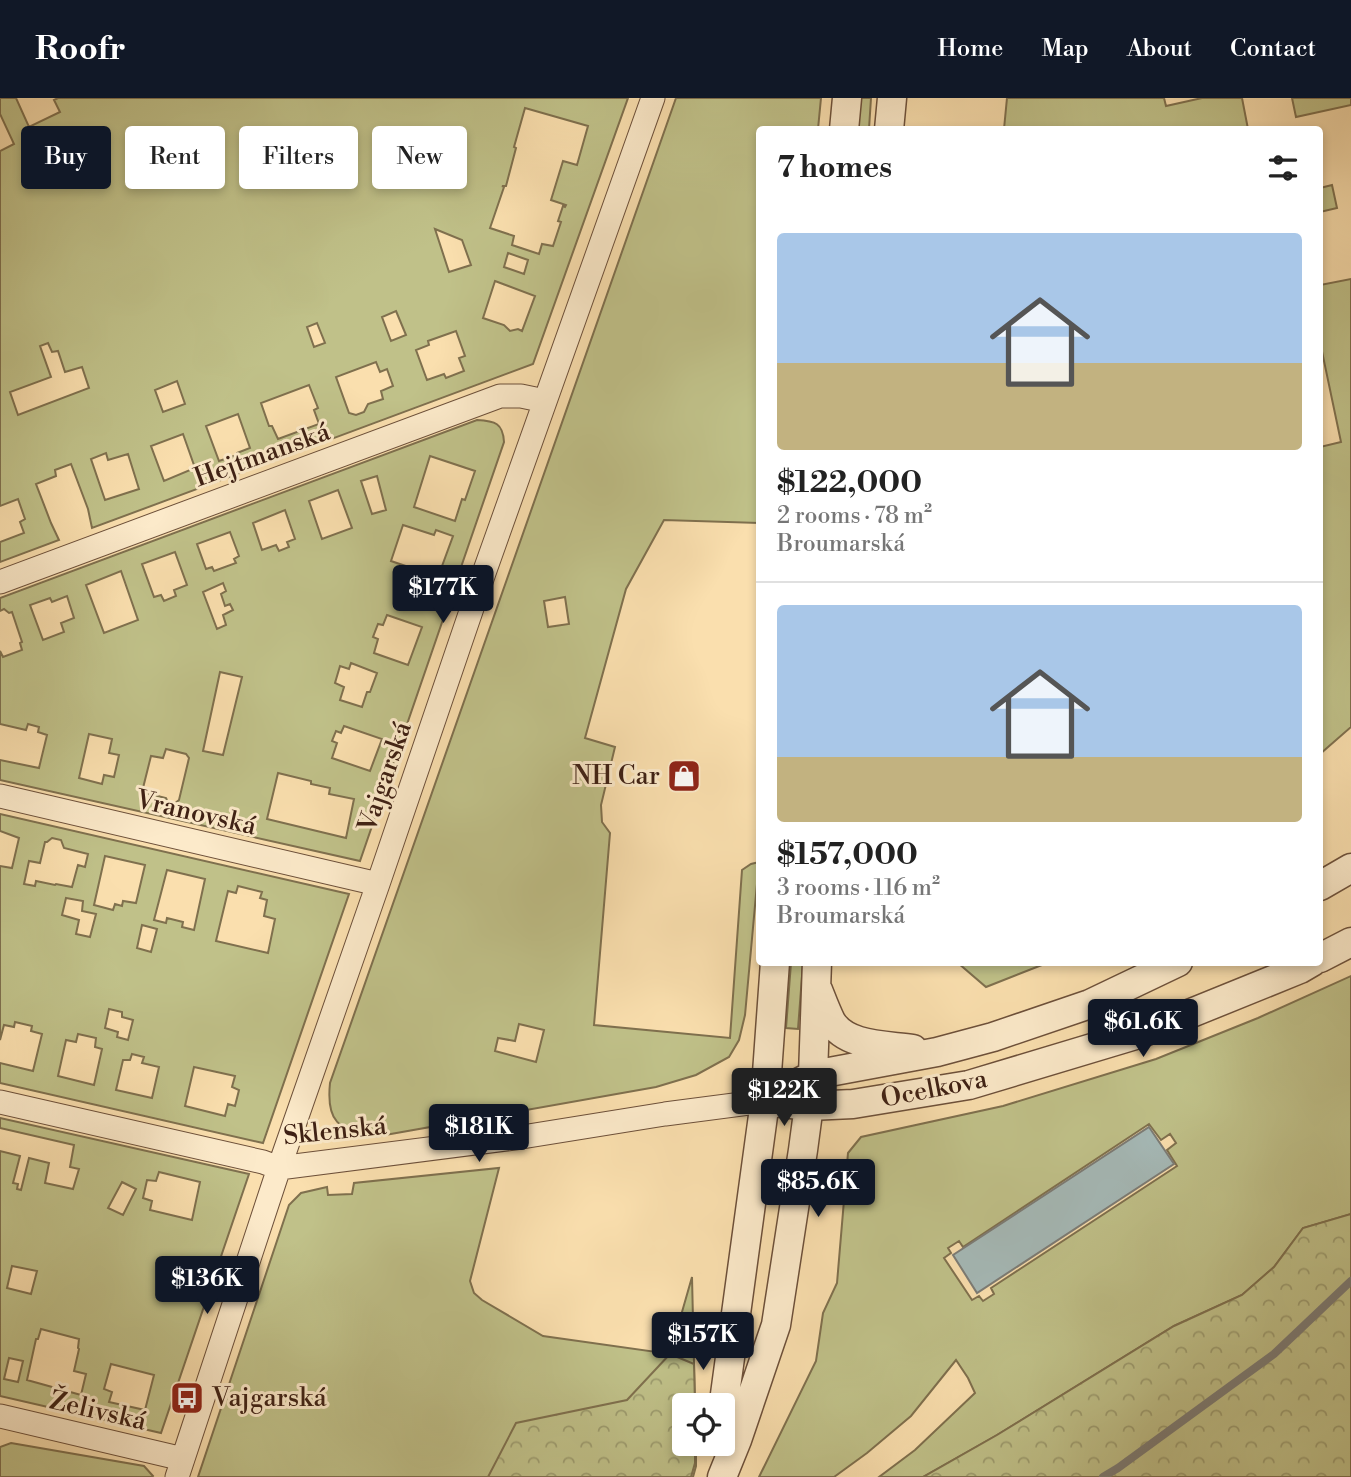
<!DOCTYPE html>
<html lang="en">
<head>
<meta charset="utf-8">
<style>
  body { margin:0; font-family:"Libre Bodoni",serif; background:#f6f6f6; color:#222; height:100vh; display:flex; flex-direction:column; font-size:26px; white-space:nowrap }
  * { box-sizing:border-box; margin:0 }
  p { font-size:23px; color:#767676 }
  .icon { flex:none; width:38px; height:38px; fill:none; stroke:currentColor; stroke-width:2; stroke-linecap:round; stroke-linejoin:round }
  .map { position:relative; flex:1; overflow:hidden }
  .panel { position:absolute; left:756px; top:28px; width:567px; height:840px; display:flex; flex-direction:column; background:#fff; border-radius:7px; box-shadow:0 4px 10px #0003 }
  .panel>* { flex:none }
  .banner { position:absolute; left:21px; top:28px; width:630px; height:63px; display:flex; gap:14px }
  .buttons { position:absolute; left:672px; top:1295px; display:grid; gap:14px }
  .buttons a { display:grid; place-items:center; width:63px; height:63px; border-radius:7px; background:#fff; box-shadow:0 4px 10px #0003; font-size:35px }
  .price { position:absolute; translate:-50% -60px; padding:0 16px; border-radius:7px; background:#111827; color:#fff; font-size:23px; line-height:46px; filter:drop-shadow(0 2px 4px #0008) }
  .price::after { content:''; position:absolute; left:50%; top:42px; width:21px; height:16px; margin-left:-10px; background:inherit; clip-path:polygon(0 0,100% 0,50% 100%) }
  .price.active { background:#222; color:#fff }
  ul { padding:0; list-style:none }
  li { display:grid; align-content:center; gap:14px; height:371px; padding:0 21px }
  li+li { border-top:2px solid #e0e0e0 }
  li span { display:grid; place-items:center; height:217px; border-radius:7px; color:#555 }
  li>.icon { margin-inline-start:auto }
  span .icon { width:126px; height:126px; fill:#fffc; stroke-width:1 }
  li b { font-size:30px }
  h2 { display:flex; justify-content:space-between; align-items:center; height:84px; padding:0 21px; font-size:30px }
  .tag { padding:0 24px; border-radius:7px; background:#fff; box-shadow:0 4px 10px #0003; font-size:24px; line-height:63px }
  .tag.active { background:#111827; color:#fff }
  header { display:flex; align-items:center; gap:42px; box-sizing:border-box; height:98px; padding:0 35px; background:#111827; color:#fff }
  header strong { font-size:33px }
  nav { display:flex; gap:38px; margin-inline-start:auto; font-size:24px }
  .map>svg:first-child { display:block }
  .green { fill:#c0c189; stroke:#7f704e; stroke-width:2; fill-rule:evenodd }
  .forest { fill:url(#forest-crowns); stroke:#7f704e; stroke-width:2 }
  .water { fill:#a5b9b7; stroke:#7c7c76; stroke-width:2 }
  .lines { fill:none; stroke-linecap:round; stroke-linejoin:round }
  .stream { stroke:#7c7c76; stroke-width:8 }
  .minor-casing { stroke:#6d503a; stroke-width:25 }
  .tertiary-casing { stroke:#6d503a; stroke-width:31 }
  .minor { stroke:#fceaca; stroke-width:23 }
  .tertiary { stroke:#fceaca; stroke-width:28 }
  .labels { text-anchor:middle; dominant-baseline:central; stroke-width:6; stroke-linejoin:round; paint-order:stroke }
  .street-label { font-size:26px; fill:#3e2014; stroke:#fceaca }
  .poi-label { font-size:26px; fill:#3e2014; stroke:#fceaca; text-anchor:end }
</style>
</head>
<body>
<header>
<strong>Roofr</strong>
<nav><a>Home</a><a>Map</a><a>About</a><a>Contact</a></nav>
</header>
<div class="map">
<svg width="1351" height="1379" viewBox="0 0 1351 1379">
  <defs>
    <pattern id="forest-crowns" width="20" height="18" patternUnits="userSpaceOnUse" patternTransform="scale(1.75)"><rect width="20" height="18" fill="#c0c189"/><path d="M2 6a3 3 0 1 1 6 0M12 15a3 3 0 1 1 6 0" fill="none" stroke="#9d9c6f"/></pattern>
  </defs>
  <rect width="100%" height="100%" fill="#fadfae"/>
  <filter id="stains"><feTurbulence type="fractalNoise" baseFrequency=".00286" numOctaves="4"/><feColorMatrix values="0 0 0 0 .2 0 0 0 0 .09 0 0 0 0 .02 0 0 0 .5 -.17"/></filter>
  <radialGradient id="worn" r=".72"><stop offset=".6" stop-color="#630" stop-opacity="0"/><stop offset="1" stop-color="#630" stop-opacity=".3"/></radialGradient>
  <!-- green -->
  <path class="green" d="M0,0h16l13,29 31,-15 -6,-12 4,-2h570l-95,266 -441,164 -4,-19 -17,-45 -16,6 1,6 -20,8 15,39 8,17 -59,22v-20l24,-9 -4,-11 5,-3 -7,-20 -18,7v-355l14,-7 -14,-30zM525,10l63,18 -11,39 -14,-4 -12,39 15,5 -1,2 -2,-1 -5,15 3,1 -8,24 -11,-2 -3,10 -27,-9 2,-9 -24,-8 14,-41 -2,-1h4l10,-38 -2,-1zM435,131l27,11 9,25 -22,7zM508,155l20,7 -4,14 -20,-7zM495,183l40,15 -13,35 -4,-2 -8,2 -6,-6 -21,-7zM396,213l10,24 -15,6 -9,-24zM317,225l8,20 -11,4 -7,-20zM456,233l9,25 -6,2 5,13 -18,7 -2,-4 -17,6 -11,-30 13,-5 -1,-4zM48,245l4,9 6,-1 7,21 17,-5 7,21 -71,27 -8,-23 41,-15 -11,-31zM376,264l4,10 7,-3 6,17 -12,5 2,8 -15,5 -4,8 -8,3 -7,-2 -13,-36zM177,283l8,23 -22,8 -8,-22zM309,287l9,23 -4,2 5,14 -41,15 -6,-13h-3l-8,-23zM238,316l12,34 -13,5v2l-18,6 -13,-35zM183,336l12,34 -31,13 -13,-35zM106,355l2,7 20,-6 11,35 -34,11 -14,-41z
    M676,0h145l-3,31 -58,1 -1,393 -95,-3 -38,69 -41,149 30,9 -14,58 1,17 8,11 -16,192 136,13 12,-168 9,-6 8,-2 -14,153 -6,25 -10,17 -33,18 -40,12 -282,50c-36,-8 -48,-15 -44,-54zM565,499l4,27 -21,3 -4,-26zM519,926l25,6 -8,32 -41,-11 3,-13 17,3z
    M859,0h12l-2,31 -13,1z
    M1007,0h157l2,8 36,-8h40l6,31h-244z
    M1292,0h59v7l-55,12z
    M1332,87l5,23 -17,4v-24z
    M1351,181v448l-31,27v-307l21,-5 -21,-100v-57z
    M477,322c18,1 26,3 27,22l-144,419 -360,-81v-20l39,8 8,-33 -9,-3 1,-5 -11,-3 -2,6 -26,-6v-73l3,6 19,-7 -2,-7 2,-1 -10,-30 -3,1 -5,-4 -4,2v-13zM430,358l45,15 -10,29 -3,-1 -7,22 -41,-14zM377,378l9,34 -14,4 -11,-33zM338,392l14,38 -30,11 -13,-38zM285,412l10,29 -8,3 2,5 -10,4 -3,-6 -14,5 -9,-27zM403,427l31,10 2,-5 17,6 -15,41 -47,-16zM230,434l9,24 -5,3 2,4 -22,8 -2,-4 -6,2 -9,-25zM175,454l12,33 -13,5 2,6 -12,5 -3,-6 -7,2 -12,-33zM121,473l17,49 -34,13 -18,-48zM223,485l3,8 -5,3 4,12 5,-2 3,6 -10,5 3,10 -9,4 -14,-37zM67,498l7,22 -13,5 3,9 -21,8 -13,-35 20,-7 2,4zM387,517l35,12 -14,38 -34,-12 4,-14 -5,-2 5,-13 5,1zM351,565l26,10 -7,19h-3l-5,15 -22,-7 4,-13 -9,-4 5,-17 9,3zM220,574l22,5 -19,78 -20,-4zM344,628l38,13 -12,32 -38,-13 5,-15 -5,-2 4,-10 5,2zM89,636l23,5 -3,14 10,2 -5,22 -10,-2 -2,9 -23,-6zM166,651l20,5 3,4 -10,42 -5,4 -6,-2 -2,-4 -24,-6 9,-36 12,2zM278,675l33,8v3l19,4 -1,6 25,5 -8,39 -79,-19z
    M0,716l349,80 -86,249 -263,-60v-20l33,8 9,-37 -11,-3 1,-5 -17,-4 -1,5 -10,-2 -4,15v-174l12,2 7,-30 -19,-7zM52,740l9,2 3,8 24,6 -3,13 -7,-2 -6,22 -16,-3 -1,1 -19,-4 -1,5 -11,-2 5,-23 11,2 5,-21h2zM105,758l40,9 -9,38 -13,-2 -1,5 -7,-2 -2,6 -19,-5zM167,772l38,9 -11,51 -12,-3 1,-5 -16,-4 -1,5 -12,-3zM238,788l24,6 -2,6 7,2 -3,16 11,3 -7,34 -52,-12 12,-50 8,2zM66,800l17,3 -1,10 14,3 -6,23 -14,-3 3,-14 -17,-5zM142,827l15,4 -6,23 -14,-4zM109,911l13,3v5l11,3 -5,20 -11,-3 1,-5 -13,-4zM78,936l18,4 -1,9 7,2 -8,36 -36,-9 8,-36 10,2zM132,956l12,3 -2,6 17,4 -7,31 -36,-8 7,-30h7zM194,969l41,9 -3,11 7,3 -4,16 -7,-2 -3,12 -40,-10z
    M791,865h12l-5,66 -12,-1z
    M958,865h89l-61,24z
    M1351,878v238l-48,14 -29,39 -32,28 -68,31 -177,109 -74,42h-44l36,-27 60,-57 -7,-15 -12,-18 -45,56 -44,37 -33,24h-75l57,-116 7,-48 14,-30 11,-130 13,-16 142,-31 153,-47 102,-41zM1149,1026l12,16 9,-6 6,9 -9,7 10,16 -186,122 3,6 -11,7 -4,-5 -7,4 -28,-42 7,-5 -3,-5 11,-7 4,6z
    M0,1020l249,56 -88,259 -161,-37v-245l20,5 -7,27 5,1 -1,5 4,1 8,-32 20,5 -4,20 28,6 6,-20 -9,-2 4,-22 -74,-17zM159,1074l41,10 -8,38 -42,-10 2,-9 -9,-3 4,-18 9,1zM122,1084l14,7 -13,26 -15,-7zM12,1168l25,5 -6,23 -24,-6zM41,1231l38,10 -1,9 1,1 -5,22 12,3 -5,21 -54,-15 9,-41h2zM9,1260l14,3 -5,21 -14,-3zM111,1266l43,11 -9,35 -36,-8 3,-10 -8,-3z
    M499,1070l-29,113 4,12 8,7 61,36 127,18 22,-77 3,128h-11v39h12v22l-3,11h-495l91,-272 12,-12 26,-6 1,8 24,-1 2,-11z
    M11,1345l133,23 9,10 -1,1h-152v-30z"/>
  <!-- forest -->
  <path class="forest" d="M1351,1116v263h-428l74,-42 177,-109 68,-31 32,-28 29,-39z
    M670,1256l24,10 1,41h-11v39h11v19l-4,14h-203l28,-54 111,-23z"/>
  <!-- water -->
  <path class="water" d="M1149,1029l25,37 -197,129 -24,-38z"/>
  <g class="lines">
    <!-- stream -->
    <path class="stream" d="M1103,1379l15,-9 156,-114 77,-73"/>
    <defs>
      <path id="minor" d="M0,484l500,-186h21l24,5
        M0,698l378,88
        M0,1004l263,60 16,6 243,-31 143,-23 100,-13
        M0,1318l183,43
        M177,1379l102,-309 99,-284 106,-311 169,-475"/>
      <path id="tertiary" d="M844,32l3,-32
        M889,32l3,-32
        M1320,788l31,-18
        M1320,860l31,-16
        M818,892c4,10 8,21 13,31 15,26 56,24 82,28
        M798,985l15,-8 124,-23 56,-15 97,-33 88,-42
        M765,1003l44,5 44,-2 116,-19 173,-52 158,-64 12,-7
        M723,1311l42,-308 10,-139
        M722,1379l15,-37 39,-115 27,-175 10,-75 4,-113"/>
    </defs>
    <!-- minor casing -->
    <use href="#minor" class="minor-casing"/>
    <!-- tertiary casing -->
    <use href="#tertiary" class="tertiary-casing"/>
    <!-- minor -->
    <use href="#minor" class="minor"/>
    <!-- tertiary -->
    <use href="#tertiary" class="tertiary"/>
  </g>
  <!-- icons -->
  <defs>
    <symbol id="shop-square" viewBox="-11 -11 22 22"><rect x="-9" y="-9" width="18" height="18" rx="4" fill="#8f2418" stroke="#fceaca"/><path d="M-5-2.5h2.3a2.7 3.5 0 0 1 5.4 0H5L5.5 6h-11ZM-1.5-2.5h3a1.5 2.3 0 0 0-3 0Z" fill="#fff"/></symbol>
    <symbol id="bus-square" viewBox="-11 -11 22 22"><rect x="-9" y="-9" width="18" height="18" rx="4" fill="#8f2418" stroke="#fceaca"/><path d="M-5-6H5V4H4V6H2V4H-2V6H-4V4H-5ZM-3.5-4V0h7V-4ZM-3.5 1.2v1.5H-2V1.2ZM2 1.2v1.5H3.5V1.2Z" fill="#fff"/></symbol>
  </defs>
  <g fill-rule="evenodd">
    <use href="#shop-square" x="665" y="659" width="38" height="38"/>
    <use href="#bus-square" x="168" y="1281" width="38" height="38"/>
  </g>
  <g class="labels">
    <!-- street labels -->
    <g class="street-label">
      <text transform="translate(262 357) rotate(-20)">Hejtmanská</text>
      <text transform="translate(385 679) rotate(-71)">Vajgarská</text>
      <text transform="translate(196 715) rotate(13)">Vranovská</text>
      <text transform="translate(934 991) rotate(-11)">Ocelkova</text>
      <text transform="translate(335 1033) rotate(-6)">Sklenská</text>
      <text transform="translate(98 1313) rotate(13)">Želivská</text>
    </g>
    <!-- poi labels -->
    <g class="poi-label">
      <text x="660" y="678">NH Car</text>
      <text x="212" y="1300" text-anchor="start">Vajgarská</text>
    </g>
  </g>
  <rect width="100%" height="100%" filter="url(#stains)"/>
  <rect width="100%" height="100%" fill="url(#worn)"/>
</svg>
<div class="buttons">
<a><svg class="icon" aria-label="locate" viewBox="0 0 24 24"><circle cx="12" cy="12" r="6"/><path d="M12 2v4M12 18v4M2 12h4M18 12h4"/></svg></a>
</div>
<b class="price" style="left:443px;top:527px">$177K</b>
<b class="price" style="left:1143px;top:961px">$61.6K</b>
<b class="price active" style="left:784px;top:1030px">$122K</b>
<b class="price" style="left:479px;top:1066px">$181K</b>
<b class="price" style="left:818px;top:1121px">$85.6K</b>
<b class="price" style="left:207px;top:1218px">$136K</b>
<b class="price" style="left:703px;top:1274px">$157K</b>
<div class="banner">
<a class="tag active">Buy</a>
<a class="tag">Rent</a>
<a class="tag">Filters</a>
<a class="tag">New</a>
</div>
<section class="panel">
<h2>7 homes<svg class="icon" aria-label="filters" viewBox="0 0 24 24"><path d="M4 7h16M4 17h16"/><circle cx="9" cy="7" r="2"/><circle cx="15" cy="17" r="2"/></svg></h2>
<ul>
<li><span style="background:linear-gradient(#a9c7e8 60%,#c2b280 0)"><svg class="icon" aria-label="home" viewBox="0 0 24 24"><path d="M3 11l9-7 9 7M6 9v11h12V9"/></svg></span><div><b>$122,000</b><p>2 rooms · 78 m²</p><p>Broumarská</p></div></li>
<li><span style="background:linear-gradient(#a9c7e8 70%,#c2b280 0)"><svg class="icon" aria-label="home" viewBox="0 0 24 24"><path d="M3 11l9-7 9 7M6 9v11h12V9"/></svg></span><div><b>$157,000</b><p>3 rooms · 116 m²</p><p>Broumarská</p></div></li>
</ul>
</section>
</div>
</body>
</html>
